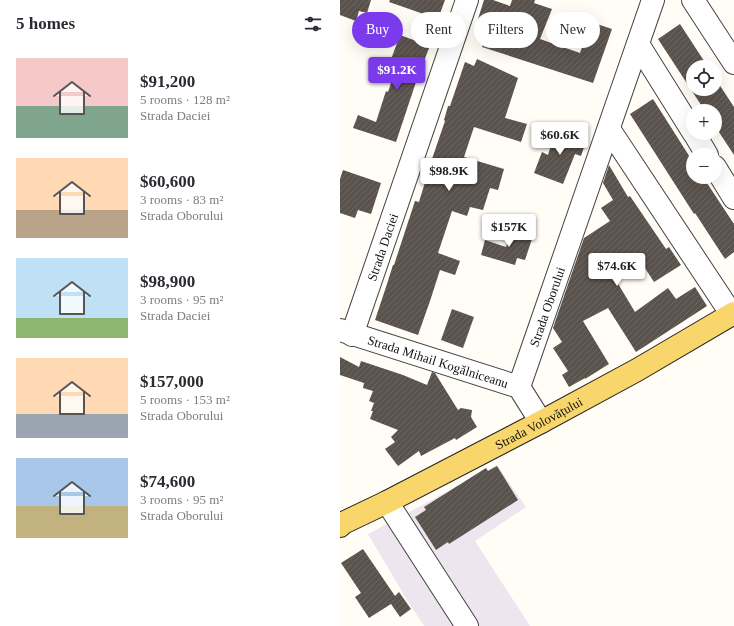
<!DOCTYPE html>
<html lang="en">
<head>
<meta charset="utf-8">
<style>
  body { margin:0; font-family:Georgia,serif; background:#f7f7f7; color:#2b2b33; height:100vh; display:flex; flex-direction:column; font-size:15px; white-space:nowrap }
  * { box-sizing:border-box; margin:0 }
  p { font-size:13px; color:#7c7c81 }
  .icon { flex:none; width:22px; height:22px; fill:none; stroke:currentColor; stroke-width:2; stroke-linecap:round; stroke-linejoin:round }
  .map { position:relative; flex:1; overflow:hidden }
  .drawer { display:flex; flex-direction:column; background:#fff; width:340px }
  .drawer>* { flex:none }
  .top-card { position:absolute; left:12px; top:12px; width:322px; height:36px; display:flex; gap:8px }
  .controls { position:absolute; left:346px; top:60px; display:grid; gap:8px }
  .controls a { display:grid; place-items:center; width:36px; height:36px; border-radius:50%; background:#fff; box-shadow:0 4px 16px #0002; font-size:20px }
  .price { position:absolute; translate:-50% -34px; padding:0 9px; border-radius:4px; background:#fff; color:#222; font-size:13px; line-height:26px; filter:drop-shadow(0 1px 2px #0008) }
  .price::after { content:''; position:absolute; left:50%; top:24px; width:12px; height:9px; margin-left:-6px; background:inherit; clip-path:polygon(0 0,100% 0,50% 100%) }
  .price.active { background:#7c3aed; color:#fff }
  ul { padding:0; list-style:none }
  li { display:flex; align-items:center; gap:12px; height:100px; padding:0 16px }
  li span { display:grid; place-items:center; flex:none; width:112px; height:80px; border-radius:0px; color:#555 }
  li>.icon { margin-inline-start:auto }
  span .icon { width:48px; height:48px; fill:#fffc; stroke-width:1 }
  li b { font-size:17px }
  h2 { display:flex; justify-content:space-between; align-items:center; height:48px; padding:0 16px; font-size:17px }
  .chip { padding:0 14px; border-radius:18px; background:#fff; box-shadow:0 4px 16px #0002; font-size:14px; line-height:36px }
  .chip.active { background:#7c3aed; color:#fff }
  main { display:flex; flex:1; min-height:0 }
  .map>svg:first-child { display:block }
  .industrial { fill:#eee6ef }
  .building { fill:url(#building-hatch) }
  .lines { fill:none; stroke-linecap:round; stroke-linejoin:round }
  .minor-casing { stroke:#444; stroke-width:24 }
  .major-casing { stroke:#222; stroke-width:24 }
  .minor { stroke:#fff; stroke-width:22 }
  .major { stroke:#f9d66b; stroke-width:22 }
  .labels { text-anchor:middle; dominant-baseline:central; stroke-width:4; stroke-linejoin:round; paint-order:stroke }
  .street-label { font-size:13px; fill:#111; stroke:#fff }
</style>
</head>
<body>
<main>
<section class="drawer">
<h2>5 homes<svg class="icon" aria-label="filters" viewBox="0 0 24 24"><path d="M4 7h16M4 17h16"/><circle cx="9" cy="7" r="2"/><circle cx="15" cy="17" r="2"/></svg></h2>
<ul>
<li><span style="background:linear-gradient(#f6c9c9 60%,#7fa58c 0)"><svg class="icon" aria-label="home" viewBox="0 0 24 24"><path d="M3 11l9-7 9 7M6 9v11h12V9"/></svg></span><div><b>$91,200</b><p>5 rooms · 128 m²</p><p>Strada Daciei</p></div></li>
<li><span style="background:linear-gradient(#ffd9b3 65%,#b9a48a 0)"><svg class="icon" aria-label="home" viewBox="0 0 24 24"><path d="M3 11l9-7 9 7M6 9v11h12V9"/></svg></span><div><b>$60,600</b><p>3 rooms · 83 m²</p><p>Strada Oborului</p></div></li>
<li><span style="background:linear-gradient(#bfe0f5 75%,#8fb573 0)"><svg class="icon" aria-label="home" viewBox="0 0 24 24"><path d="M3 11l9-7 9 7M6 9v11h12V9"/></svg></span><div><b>$98,900</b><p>3 rooms · 95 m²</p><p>Strada Daciei</p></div></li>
<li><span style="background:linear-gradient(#ffd9b3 70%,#9aa5b1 0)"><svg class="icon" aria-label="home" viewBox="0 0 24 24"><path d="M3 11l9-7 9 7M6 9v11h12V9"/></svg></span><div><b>$157,000</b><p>5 rooms · 153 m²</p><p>Strada Oborului</p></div></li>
<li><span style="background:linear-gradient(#a9c7e8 60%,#c2b280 0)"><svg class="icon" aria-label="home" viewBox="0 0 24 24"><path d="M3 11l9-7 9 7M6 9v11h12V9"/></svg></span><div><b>$74,600</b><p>3 rooms · 95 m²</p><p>Strada Oborului</p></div></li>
</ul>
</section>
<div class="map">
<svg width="394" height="626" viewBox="0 0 394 626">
  <defs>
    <pattern id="building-hatch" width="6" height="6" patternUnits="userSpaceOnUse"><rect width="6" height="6" fill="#5a524d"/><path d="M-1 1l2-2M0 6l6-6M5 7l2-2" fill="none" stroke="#6d6662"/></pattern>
  </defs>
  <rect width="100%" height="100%" fill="#fffdf5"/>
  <!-- industrial -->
  <path class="industrial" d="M157,465l29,42 -51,34 55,85h-106l-17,-26 -39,-66z"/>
  <!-- building -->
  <path class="building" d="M0,0h31l-4,13 -8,-2 -3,10 -16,-6z
    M50,0h55l-7,19 -49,-17z
    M144,0h9l17,6 2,-6h23l-1,3 18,6 -12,30 40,14 11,-31 21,7 -19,54 -111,-36 7,-16 -6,-6 -1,-4 -4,-2z
    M340,24l28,43h-15v22h22v-11l19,29v48l-19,-29v-15h-10l-47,-72z
    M60,35l30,11 -11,27 -23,69 -43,-14 5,-13 18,7 10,-31 2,1 9,-27 -7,-3z
    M137,59l41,19 -13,40 22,6 -6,18 -47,-15 -10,30 40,12 -6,21 -8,-2 -7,22 -13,-3 -3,9 -15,-5 -14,42 22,8 -5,14 -15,-5 -10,31 -12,34 -43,-15 11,-33 7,-22h1l21,-64 4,1 13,-43 13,-38 -1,-1 4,-14h2l15,-44 9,4z
    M313,99l40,63v15h10l31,47v28l-9,7 -30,-46 -1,1 -64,-100z
    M216,128l31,10 -6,18 -6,-2 -12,30 -29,-11 8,-21 6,3z
    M269,165l19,32 2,-1 36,53 3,-2 12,18 -27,17 -11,-17 -26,17 18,30 33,-24 8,11 19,-12 12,19 -71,46 -28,-44 -25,13 26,43 -24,15v-1l-16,9 -7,-12 6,-4 -15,-23 9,-6 -9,-14 31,-90 26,-17 -9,-13 12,-8 -10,-17z
    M3,170l38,13 -10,31 -13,-4 -3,8 -15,-5v-34z
    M173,229l20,7 -8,24 -8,-2 -2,7 -34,-10 4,-15 21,7z
    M112,309l22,8 -11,31 -22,-8z
    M0,357l19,10 2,-6 42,14 24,10 5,-13 3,1 23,37 3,-2 11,2 -1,7 6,10 -21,13 -1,-2 -34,18 -2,-5 -21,15 -13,-17 10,-7 -4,-5 7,-7 -28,-11 3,-8h-2l3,-8 -5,-2 4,-10 -10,-3 1,-5 -24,-8z
    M157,466l21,34 -69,44 -1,-2 -12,8 -21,-33 11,-7 -2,-3 62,-39 2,3z
    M23,549l32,47 4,-4 12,17 -11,8 -9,-13 -22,14 -14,-21 6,-4 -20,-30z"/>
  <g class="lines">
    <defs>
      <g id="minor">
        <path d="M353,0l41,63"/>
        <path d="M298,44l55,88"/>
        <path d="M269,129l123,186"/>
        <path d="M354,133l13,22"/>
        <path d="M375,167l19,31"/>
        <path id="s1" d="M0,330l179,57 22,35"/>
        <path id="s2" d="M12,335l115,-335"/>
        <path id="s3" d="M179,387l134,-387"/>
        <path d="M47,502l80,124"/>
      </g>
      <g id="major">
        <path id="s4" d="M0,526l3,-3 44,-21 154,-80 96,-52 97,-57"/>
      </g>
    </defs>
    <!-- minor casing -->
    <use href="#minor" class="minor-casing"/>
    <!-- major casing -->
    <use href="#major" class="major-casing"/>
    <!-- minor -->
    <use href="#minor" class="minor"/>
    <!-- major -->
    <use href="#major" class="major"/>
  </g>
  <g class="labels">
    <!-- street labels -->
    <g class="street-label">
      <text stroke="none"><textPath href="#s2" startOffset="93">Strada Daciei</textPath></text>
      <text stroke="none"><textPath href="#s3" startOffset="85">Strada Oborului</textPath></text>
      <text stroke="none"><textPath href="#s1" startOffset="103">Strada Mihail Kogălniceanu</textPath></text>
      <text stroke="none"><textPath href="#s4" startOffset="224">Strada Volovățului</textPath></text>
    </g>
  </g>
</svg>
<div class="controls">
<a><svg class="icon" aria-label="locate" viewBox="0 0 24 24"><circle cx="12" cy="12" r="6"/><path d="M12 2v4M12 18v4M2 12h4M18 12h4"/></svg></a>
<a>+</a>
<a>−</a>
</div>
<b class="price active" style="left:57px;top:91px">$91.2K</b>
<b class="price" style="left:220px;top:156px">$60.6K</b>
<b class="price" style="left:109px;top:192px">$98.9K</b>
<b class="price" style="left:169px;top:248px">$157K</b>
<b class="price" style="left:277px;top:287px">$74.6K</b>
<div class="top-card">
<a class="chip active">Buy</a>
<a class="chip">Rent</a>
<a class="chip">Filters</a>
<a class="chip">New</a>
</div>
</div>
</main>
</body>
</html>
